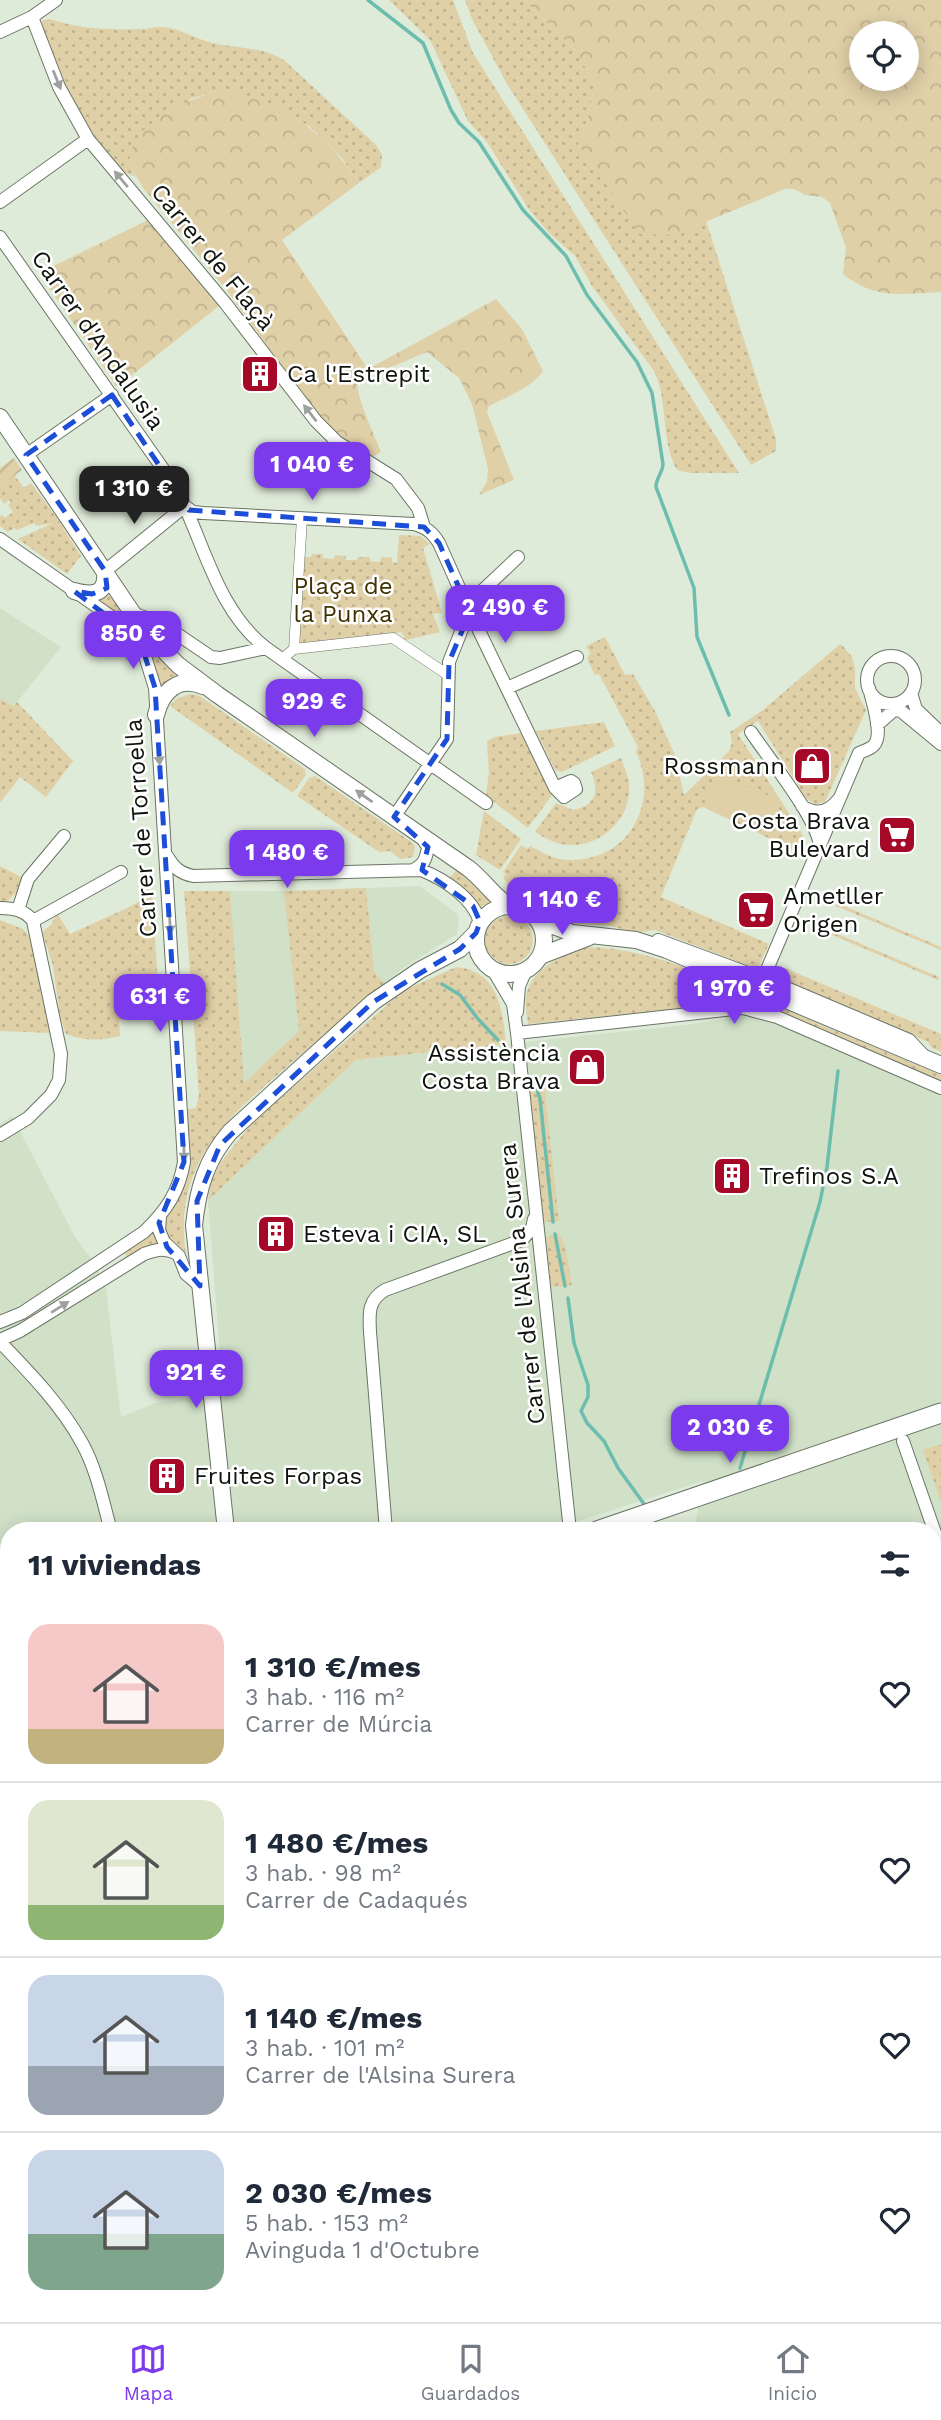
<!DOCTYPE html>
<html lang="es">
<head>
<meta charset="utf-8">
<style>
  body { margin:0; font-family:"Work Sans",sans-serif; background:#f2f2f3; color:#1f2937; height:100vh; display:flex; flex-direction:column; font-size:26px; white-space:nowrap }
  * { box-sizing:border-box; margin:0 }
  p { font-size:23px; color:#747a83 }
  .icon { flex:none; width:38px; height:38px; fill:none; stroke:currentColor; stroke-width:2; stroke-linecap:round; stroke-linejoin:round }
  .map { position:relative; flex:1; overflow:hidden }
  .details { position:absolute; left:0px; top:1522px; width:942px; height:800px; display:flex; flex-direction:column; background:#fff; border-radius:28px 28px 0 0; box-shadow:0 4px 18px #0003 }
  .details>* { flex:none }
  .buttons { position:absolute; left:849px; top:21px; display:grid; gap:14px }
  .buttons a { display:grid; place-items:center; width:70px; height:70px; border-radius:50%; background:#fff; box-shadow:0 4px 18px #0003; font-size:35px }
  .price { position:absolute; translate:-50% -60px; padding:0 16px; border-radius:14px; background:#7c3aed; color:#fff; font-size:23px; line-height:46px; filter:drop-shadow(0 2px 4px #0008) }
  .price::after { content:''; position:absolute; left:50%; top:42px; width:21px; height:16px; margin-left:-10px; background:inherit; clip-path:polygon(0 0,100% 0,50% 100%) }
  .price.selected { background:#222; color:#fff }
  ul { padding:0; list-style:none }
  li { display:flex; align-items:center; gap:21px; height:175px; padding:0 28px }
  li+li { border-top:2px solid #e0e1e3 }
  li span { display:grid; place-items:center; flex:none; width:196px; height:140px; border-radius:21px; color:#555 }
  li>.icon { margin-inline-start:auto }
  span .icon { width:84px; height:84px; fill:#fffc; stroke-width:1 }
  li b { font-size:30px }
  h2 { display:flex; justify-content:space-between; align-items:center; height:84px; padding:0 28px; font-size:30px }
  .tab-bar { display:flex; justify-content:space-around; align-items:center; height:98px; border-top:2px solid #e0e1e3; background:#fff; font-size:19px; color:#747a83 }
  .tab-bar a { display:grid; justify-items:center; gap:4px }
  .tab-bar .selected { color:#7c3aed }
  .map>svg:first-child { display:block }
  .built { fill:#d0e1c8 }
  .grass { fill:url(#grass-dots) }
  .forest { fill:url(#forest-crowns); fill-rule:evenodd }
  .garden { fill:url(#garden-furrows) }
  .pitch { fill:#e0d0a8 }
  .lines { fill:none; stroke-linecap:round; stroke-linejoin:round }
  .stream { stroke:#6dbdae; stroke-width:3.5 }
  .pedestrian-casing { stroke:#6a7565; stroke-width:11 }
  .minor-casing { stroke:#6a7565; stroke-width:14 }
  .tertiary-casing { stroke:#6a7565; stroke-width:18 }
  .secondary-casing { stroke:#6a7565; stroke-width:21 }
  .pedestrian { stroke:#fff; stroke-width:10 }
  .minor { stroke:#fff; stroke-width:12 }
  .tertiary { stroke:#fff; stroke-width:16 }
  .secondary { stroke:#fff; stroke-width:19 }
  .oneway { fill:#9fa19e }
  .marked { fill:none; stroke:#1d4ed8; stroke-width:5; stroke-dasharray:14 9; stroke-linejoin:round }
  .labels { text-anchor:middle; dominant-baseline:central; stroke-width:5; stroke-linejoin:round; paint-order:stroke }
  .street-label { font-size:24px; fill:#0f130d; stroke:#fff }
  .poi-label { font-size:24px; fill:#0f130d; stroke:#fff; text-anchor:start }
  .park-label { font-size:24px; fill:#413100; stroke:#fff }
</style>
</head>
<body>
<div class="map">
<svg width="941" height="2322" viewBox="0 0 941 2322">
  <defs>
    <pattern id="grass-dots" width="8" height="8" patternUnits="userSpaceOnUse" patternTransform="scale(1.75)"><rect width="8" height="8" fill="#e0d0a8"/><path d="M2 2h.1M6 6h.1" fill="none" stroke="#bfb28f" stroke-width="1.8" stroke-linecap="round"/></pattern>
    <pattern id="forest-crowns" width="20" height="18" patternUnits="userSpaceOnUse" patternTransform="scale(1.75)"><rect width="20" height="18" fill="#e0d0a8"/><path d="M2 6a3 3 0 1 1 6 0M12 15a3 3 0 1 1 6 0" fill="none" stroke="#bfb28f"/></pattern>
    <pattern id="garden-furrows" width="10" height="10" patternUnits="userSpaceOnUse" patternTransform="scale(1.75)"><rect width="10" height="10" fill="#e0d0a8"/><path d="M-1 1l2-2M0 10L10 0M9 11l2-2" fill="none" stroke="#bfb28f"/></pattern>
  </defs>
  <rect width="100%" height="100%" fill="#dfebd9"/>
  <!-- built -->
  <path class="built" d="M0,608l61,39 -47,59 -14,-7z
    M420,886l37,28 2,4 -2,16 -55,35 -148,126 -19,8 -51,-212h100z
    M737,1017l22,1 75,28 107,48v576l-8,3v-142h-239l9,-50 -134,43 -15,7h-545v474l-9,-2v-879l12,-8 62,119 17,24 12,21 3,9 15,128 35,-14 67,-10 -15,-192 148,-141 337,-36z
    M275,2314h222l2,8h-223z"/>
  <!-- grass -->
  <path class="grass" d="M389,0h64l20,53 266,420h-49l-13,-3c-17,-30 -8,-68 -23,-99l-62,-85 -17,-30 -24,-21 -21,-24 -43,-69 -19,-21 -38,-81z
    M465,0h59l50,49 21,34 -8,39 -9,23 96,90 32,-14 70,218v12l-25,14 -244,-381 -35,-65z
    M50,19c29,10 59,11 90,10 7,0 15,-2 22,-2 18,1 33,12 51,16 25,6 50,3 72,18l91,84 6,10 -1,12 -22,16 -17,-25 -32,-31 -37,-22 -57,-14 -26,8 -60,57 1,11 5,10 -12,-5 -35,-43 -18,-27 -30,-77 2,-5z
    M15,476l9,12 7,-5 26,35 24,38 -14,18 -49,-35 35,-16 -17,3 -2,-3 -17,7 -3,-2 -6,4 -8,-6v-10l2,-1 3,3 8,-6 -5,-7 3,-3 -2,-2 -5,4 -4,-6v-11z
    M399,535l21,1 10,8 -7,4 19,65 -9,1 7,18 -38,9 2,-5 -3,-4 -100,12 -2,-3 5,-84h7l1,-3h11v4l11,1 1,-4 11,1v4h11l1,-3h12v4l10,1 1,-5 11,1v4l5,1z
    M111,595l53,67 18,17 -21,12 -2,-10 -64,-81z
    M605,637l20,38 8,-1 22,37 20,44 9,40 45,-44 3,-8 -2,-11 33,-22 76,-65h3l10,12 3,11v20l11,22 -41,92 -10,2 -9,-6 -48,-77 -20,13 65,101 -7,16 -93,-44 -6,2 -36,88 108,47 -12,25 -102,-39 -19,3 -25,-7 -48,-3 -12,-6 -19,-17 -20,-8 -9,-15 3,-3 -3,-2 18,-27 6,4 3,-3c10,5 19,11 30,13 63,9 102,-51 76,-107l2,-5 -39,-73 -4,1 -8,-16 3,-6 -4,-7z
    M189,694l9,1 107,74 1,6 -13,18 -123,-87 6,-7z
    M0,699l14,7 3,-4 56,59 -27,36 -26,-20 -20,26z
    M604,722l11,24 -53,26 -7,-2 -19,-39z
    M521,733l31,62 -24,33 -42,-32 3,-24 -2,-31 8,-4z
    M621,758c3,9 8,18 8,27 3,32 -26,61 -58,60 -13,0 -25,-6 -36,-13l21,-29 17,7c22,-4 27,-18 18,-38z
    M315,776l98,67 2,4 -2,10 -13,2 -10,-8 -11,1 -82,-56 12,-18z
    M484,811l37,28 -21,31 -24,-15z
    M0,866l23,12 -2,10 -21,20z
    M458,868l35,32 -14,8 -30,-29z
    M366,888l8,84 11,12c-32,27 -63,53 -95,80 -63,54 -118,99 -104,191l-3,2 -14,-11 -6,-24 18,-31 8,-35 -1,-47 8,-1 3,-13 -15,-204h46l14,192 55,-52 -15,-140z
    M152,894l8,120 -41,6 1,16c-20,5 -35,5 -54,-2l-6,-18 -7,-50 -11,-34 9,-7 6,-12 13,21 57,-26z
    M837,903l104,44v3l-105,-44z
    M485 940a24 24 0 1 1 48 0a24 24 0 1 1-48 0Z
    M0,920l23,9 9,10 20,94 -52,-2z
    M826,929l113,48 -1,3 -113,-48z
    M587,947c64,1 124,31 182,56 57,24 115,48 172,72v6l-185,-77h-32l-196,20c-1,-11 -4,-21 -1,-32 7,-24 38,-40 60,-45z
    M780,966l161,68v18l-9,-4 -4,-6 -151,-64z
    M456,967c42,3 47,43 50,77l-150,16 -148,141 3,-18 9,-20 33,-41 150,-131z
    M531,1077h5l8,6 15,138 -15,1 -15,-140z
    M157,1226l5,17 -35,18 -3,-12z
    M558,1233c9,10 11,37 14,52l-21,2 -5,-49z
    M941,1444v58l-18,-52z
    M937,1972l4,9v70h-8v-76z"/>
  <!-- forest -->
  <path class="forest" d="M524,0h417v292c-38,2 -66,8 -98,-18l3,-26 -16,-45 -8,-6 -17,-2 -11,-6h-9l-111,46 -34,-1 -62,-90 9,-22 8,-39 -21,-34zM906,33v46h-45v-46z
    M216,91c59,1 112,44 143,92l-77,57 86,129 128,-70 26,30 21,42c-12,17 -36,26 -54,35l-2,6 27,68 -35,15 8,-13 1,-13 -16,-65 -13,-26 -32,-26 -69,29c-4,13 17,54 23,71l-7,4 -23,-9 -28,-23 -94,-131 -86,-105 -12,-21 -1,-11 4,-13 8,-12 33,-25z
    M148,220l71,86 -102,81 -78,-114z
    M933,2051h8v120l-8,6z
    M658,2314h63l-22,8h-46z"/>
  <!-- garden -->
  <path class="garden" d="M14,458l8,12 -22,17v-19z"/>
  <!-- pitch -->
  <path class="pitch" d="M716,775l64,25 -13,32 -63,-25z"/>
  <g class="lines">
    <!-- stream -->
    <path class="stream" d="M368,0l55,43 28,67 8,13 20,19 44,68 43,46 21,39 50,67 15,31 11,71c0,8 -7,14 -7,23l38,101 3,49 32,78
      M442,984l18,11 18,24 20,21
      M534,1080l6,19 13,123
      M555,1234l10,52
      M568,1298l6,45 14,42v12l-7,14 6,12 17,18 14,27 26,36
      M740,1468l80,-266 7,-35 11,-96
      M715,1531l3,-6
      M6,1852l3,3
      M933,2168l8,-7
      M501,2314l1,8
      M665,2322l8,-8"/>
    <defs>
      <path id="pedestrian" d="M294,649l99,-11 55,37
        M282,659l12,-10 8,-131"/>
      <path id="minor" d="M32,17l27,70 29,52 138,165 90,117 21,21 59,37 22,29 6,19
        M0,32l32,-15 24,-17
        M0,202l88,-63
        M0,237l175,249c29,54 40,122 91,162l220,155
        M26,455l86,-60
        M0,539l116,81 11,11 18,25 10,32 29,474c-5,30 -18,49 -40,70l-122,81 -22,9
        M105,571l80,-65 8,6 10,1 211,11c13,4 18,8 25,19l31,69 85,176 9,9 12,-8 -2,-6 -3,-2 -16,7
        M132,613l29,10 50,34 9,1 46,-10
        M867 680a24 24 0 1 1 48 0a24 24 0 1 1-48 0Z
        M507,688l70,-31
        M911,693l5,16 25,24
        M877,725l17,-15 7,1 40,33
        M751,732c18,27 64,83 69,113
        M802,806c13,9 26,7 36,-6
        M394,817l53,-78 2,-77 23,-58 12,-15 34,-32
        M167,856c7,12 13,17 26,20l228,-6c23,9 52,28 59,52
        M413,870c11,-5 13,-11 15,-23l-8,-12
        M0,908c13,0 25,2 33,13l28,133 -2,26 -8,15 -23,23 -28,17
        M18,910l10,-31 36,-43
        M33,921l88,-49
        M658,940l98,36 10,-4
        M493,970l20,34 4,29 53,498
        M766,972l93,-219c4,-2 12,-4 15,-8 10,-11 -2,-44 -5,-57
        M766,972v5l4,4 139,59 18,19
        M517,1012l2,-26 7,-16
        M517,1033l226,-25 34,9 164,71
        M160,1217l-1,13 5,12 15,14 7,18 14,12
        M0,1340l20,-9 124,-77c11,-4 18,-6 29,-2
        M0,1342c30,31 61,63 82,101 15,27 21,59 29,88
        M903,1441l38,109
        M386,1531l-16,-199c-1,-19 -2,-32 15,-42l137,-50 10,-12 2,-9
        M0,1725l9,6
        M430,2314v8"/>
      <path id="tertiary" d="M0,417l144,213 34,35 40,30 250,173c15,11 25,28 41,38
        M74,591c19,5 33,4 31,-20
        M156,715c6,-24 22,-39 47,-29
        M476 940a34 34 0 1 1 68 0a34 34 0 1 1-68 0Z
        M538,920l34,13 64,7 31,10 274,115
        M540,956l49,-19
        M226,1531l-32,-306c4,-37 12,-65 36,-93l143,-130 47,-32 40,-21 16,-16"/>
      <path id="secondary" d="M597,1531l344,-118
        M0,1822l9,-5
        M265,2314v8"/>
    </defs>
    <!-- pedestrian casing -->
    <use href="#pedestrian" class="pedestrian-casing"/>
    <!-- minor casing -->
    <use href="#minor" class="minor-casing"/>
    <!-- tertiary casing -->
    <use href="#tertiary" class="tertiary-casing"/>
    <!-- secondary casing -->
    <use href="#secondary" class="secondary-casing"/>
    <!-- pedestrian -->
    <use href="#pedestrian" class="pedestrian"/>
    <!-- minor -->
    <use href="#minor" class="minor"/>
    <!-- tertiary -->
    <use href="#tertiary" class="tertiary"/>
    <!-- secondary -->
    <use href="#secondary" class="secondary"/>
  </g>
  <!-- one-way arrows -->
  <defs><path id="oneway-solid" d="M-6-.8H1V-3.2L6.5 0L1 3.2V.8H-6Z" transform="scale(1.75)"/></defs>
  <g class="oneway">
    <use href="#oneway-solid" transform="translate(57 80) rotate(68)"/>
    <use href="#oneway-solid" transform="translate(121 179) rotate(-130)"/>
    <use href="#oneway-solid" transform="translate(310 413) rotate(-128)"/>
    <use href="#oneway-solid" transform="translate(159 755) rotate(86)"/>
    <use href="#oneway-solid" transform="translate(364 796) rotate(-145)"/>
    <use href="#oneway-solid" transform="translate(170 924) rotate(86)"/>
    <use href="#oneway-solid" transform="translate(184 1151) rotate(89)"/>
    <use href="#oneway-solid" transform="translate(60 1307) rotate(-32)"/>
  </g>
  <!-- marked area -->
  <path class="marked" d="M112,395l77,115 235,17 15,16 31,69 -21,50 -2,77 -53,78 34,30 -6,23 51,36 7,16 -4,11 -16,16 -87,53 -153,143 -23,56 3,85 -33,-39 -8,-24 25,-61 -29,-474 -10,-32 -18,-25 -53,-40 18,3 15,-6 -2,-17 -79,-116z"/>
  <!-- icons -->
  <defs>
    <symbol id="building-square" viewBox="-11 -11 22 22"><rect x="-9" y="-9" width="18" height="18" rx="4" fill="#a50927" stroke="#fff"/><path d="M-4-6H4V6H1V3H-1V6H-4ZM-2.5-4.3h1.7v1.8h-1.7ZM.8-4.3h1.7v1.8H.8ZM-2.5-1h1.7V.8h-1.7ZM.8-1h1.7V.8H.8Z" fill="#fff"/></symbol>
    <symbol id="shop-square" viewBox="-11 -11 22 22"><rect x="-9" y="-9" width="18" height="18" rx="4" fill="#a50927" stroke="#fff"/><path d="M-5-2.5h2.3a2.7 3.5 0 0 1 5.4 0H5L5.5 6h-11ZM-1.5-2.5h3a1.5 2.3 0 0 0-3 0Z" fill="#fff"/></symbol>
    <symbol id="supermarket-square" viewBox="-11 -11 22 22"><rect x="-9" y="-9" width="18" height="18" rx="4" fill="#a50927" stroke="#fff"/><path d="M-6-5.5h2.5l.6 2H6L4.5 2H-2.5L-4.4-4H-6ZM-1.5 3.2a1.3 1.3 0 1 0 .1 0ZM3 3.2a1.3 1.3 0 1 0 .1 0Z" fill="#fff"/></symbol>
  </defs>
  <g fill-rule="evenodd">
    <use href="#building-square" x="238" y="352" width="44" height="44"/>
    <use href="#shop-square" x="790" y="744" width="44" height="44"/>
    <use href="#supermarket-square" x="875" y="813" width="44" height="44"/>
    <use href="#supermarket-square" x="734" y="888" width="44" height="44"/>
    <use href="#shop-square" x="565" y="1045" width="44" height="44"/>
    <use href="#building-square" x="710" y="1154" width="44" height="44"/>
    <use href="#building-square" x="254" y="1212" width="44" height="44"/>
    <use href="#building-square" x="145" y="1454" width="44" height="44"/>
  </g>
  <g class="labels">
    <!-- street labels -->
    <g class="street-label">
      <text transform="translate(213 257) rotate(51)">Carrer de Flaçà</text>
      <text transform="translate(98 340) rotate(55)">Carrer d'Andalusia</text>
      <text transform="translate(141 828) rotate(-94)">Carrer de Torroella</text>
      <text transform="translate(522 1284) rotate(-96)">Carrer de l'Alsina Surera</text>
    </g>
    <!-- poi labels -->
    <g class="poi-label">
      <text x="287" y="374">Ca l'Estrepit</text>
      <text x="785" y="766" text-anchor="end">Rossmann</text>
      <text x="870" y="821" text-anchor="end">Costa Brava<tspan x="870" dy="28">Bulevard</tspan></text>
      <text x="783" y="896">Ametller<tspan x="783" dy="28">Origen</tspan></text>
      <text x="560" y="1053" text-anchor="end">Assistència<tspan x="560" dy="28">Costa Brava</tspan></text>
      <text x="759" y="1176">Trefinos S.A</text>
      <text x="303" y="1234">Esteva i CIA, SL</text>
      <text x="194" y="1476">Fruites Forpas</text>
    </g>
    <!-- park labels -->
    <g class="park-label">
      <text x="343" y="586">Plaça de<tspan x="343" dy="28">la Punxa</tspan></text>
    </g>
  </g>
</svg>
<div class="buttons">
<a><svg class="icon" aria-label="locate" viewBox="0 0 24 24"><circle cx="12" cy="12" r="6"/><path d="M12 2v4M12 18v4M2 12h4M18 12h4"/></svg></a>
</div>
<b class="price" style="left:312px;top:502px">1 040 €</b>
<b class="price selected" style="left:134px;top:526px">1 310 €</b>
<b class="price" style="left:505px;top:645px">2 490 €</b>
<b class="price" style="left:133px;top:671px">850 €</b>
<b class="price" style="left:314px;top:739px">929 €</b>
<b class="price" style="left:287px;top:890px">1 480 €</b>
<b class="price" style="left:562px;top:937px">1 140 €</b>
<b class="price" style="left:734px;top:1026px">1 970 €</b>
<b class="price" style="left:160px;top:1034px">631 €</b>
<b class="price" style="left:196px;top:1410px">921 €</b>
<b class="price" style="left:730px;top:1465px">2 030 €</b>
<section class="details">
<h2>11 viviendas<svg class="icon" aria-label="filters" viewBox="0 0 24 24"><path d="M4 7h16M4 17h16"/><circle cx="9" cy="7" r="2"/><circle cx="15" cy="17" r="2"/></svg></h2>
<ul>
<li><span style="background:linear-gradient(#f6c9c9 75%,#c2b280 0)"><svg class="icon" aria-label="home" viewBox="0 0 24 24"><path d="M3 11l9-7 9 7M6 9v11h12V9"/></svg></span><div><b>1 310 €/mes</b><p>3 hab. · 116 m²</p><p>Carrer de Múrcia</p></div><svg class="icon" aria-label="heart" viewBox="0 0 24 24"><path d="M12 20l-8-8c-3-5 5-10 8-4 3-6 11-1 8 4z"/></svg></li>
<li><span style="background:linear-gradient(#dfe7d0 75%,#8fb573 0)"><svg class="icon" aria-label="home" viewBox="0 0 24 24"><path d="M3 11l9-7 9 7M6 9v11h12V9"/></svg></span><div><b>1 480 €/mes</b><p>3 hab. · 98 m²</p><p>Carrer de Cadaqués</p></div><svg class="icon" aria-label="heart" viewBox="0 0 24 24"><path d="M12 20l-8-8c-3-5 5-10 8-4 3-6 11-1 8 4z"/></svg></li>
<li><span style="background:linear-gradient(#c9d6e8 65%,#9aa5b1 0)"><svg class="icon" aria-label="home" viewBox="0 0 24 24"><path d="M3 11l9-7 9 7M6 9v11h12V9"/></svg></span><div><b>1 140 €/mes</b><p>3 hab. · 101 m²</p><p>Carrer de l'Alsina Surera</p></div><svg class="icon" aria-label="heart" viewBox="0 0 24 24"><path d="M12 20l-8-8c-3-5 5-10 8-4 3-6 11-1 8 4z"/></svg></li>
<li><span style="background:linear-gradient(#c9d6e8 60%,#7fa58c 0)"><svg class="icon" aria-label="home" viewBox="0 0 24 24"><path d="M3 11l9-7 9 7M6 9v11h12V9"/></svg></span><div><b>2 030 €/mes</b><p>5 hab. · 153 m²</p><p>Avinguda 1 d'Octubre</p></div><svg class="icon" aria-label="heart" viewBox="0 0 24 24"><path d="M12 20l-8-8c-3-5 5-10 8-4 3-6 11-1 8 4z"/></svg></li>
</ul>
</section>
</div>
<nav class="tab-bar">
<a class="selected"><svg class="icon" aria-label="map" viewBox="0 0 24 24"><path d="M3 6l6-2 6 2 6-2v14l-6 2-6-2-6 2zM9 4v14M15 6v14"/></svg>Mapa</a>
<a><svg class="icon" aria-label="saved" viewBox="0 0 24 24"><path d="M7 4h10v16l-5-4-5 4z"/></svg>Guardados</a>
<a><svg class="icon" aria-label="home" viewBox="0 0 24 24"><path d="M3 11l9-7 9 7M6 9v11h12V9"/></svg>Inicio</a>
</nav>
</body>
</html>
